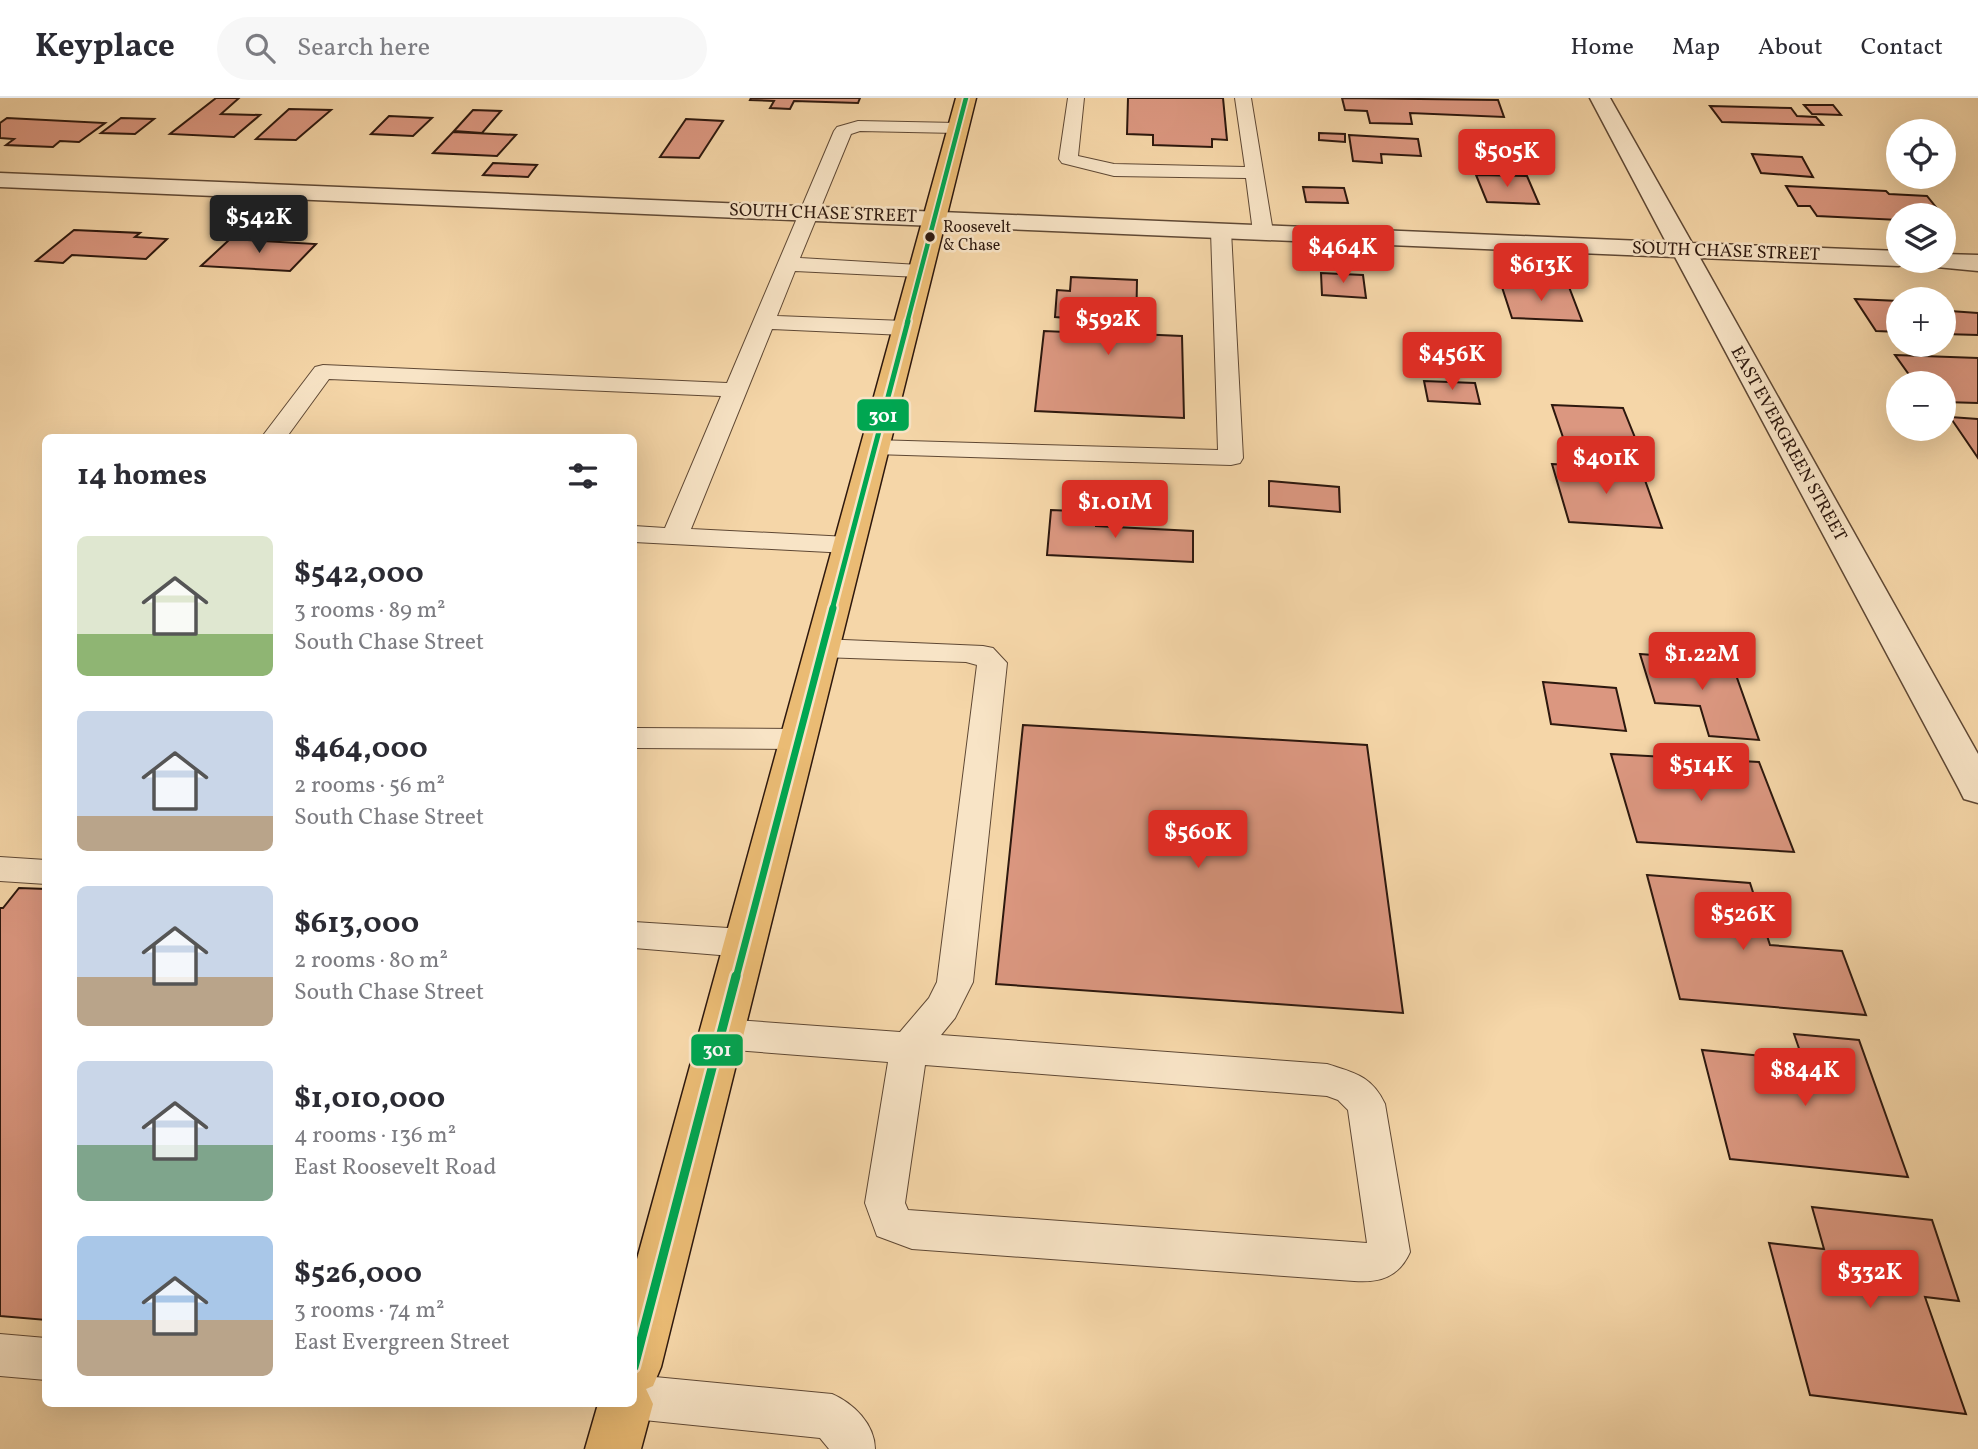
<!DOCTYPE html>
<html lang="en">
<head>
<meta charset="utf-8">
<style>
  body { margin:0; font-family:Vollkorn,serif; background:#f7f7f7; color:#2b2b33; height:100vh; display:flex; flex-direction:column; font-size:26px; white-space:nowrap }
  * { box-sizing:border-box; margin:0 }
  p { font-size:23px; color:#7c7c81 }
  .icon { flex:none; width:38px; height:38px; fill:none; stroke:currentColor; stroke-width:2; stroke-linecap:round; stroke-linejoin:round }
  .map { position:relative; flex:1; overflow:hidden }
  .sheet { position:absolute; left:42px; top:336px; width:595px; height:973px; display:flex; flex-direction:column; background:#fff; border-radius:10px; box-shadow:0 7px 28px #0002 }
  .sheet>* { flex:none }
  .tools { position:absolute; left:1886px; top:21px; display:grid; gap:14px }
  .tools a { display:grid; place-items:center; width:70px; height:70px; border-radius:50%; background:#fff; box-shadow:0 7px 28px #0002; font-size:35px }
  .price { position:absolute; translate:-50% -60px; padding:0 16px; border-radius:7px; background:#d93025; color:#fff; font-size:23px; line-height:46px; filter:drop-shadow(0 2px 4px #0008) }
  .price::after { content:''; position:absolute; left:50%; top:42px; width:21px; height:16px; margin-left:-10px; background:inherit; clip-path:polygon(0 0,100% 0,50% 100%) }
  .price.on { background:#222; color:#fff }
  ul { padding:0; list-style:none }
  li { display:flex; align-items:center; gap:21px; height:175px; padding:0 35px }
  li span { display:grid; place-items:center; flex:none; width:196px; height:140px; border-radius:10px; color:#555 }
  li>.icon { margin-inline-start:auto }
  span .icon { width:84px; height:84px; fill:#fffc; stroke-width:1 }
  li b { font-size:30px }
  h2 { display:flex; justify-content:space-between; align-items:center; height:84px; padding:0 35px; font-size:30px }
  header { display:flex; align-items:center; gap:42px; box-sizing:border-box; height:98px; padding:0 35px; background:#fff; border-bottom:2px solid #e1e1e2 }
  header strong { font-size:33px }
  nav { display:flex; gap:38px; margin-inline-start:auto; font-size:24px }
  .search { width:490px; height:63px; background:#f7f7f7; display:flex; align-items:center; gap:18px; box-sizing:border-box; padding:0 24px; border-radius:38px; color:#7c7c81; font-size:26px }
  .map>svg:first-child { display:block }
  .building { fill:#db9780; stroke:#2d180e; stroke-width:2 }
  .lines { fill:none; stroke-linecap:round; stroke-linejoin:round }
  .lane-casing { stroke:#5f4834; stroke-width:2 }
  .street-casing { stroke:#5f4834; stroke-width:3 }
  .primary-casing { stroke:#2d180e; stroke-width:3 }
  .lane { fill:#f8e4c6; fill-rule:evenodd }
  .street { fill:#f8e4c6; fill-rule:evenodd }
  .primary { fill:#eabb74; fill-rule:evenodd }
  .bus-1-far3-casing { stroke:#f8e4c6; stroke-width:8 }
  .bus-1-far2-casing { stroke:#f8e4c6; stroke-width:10 }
  .bus-1-far1-casing { stroke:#f8e4c6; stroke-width:12 }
  .bus-1-casing { stroke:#f8e4c6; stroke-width:14 }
  .bus-1-far3 { stroke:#00a651; stroke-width:4.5 }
  .bus-1-far2 { stroke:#00a651; stroke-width:5 }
  .bus-1-far1 { stroke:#00a651; stroke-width:7 }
  .bus-1 { stroke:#00a651; stroke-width:9 }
  .bus-dot { fill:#2d180e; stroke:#f8e4c6; stroke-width:2.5 }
  .labels { text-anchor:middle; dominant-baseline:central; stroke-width:5; stroke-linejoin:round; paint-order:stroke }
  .far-bus-label { font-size:16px; fill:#2d180e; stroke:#f8e4c6; text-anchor:start }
  .far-street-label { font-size:18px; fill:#2d180e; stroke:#f8e4c6 }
  .line-badge { stroke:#f8e4c6; stroke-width:2.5 }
  .badge-label { font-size:19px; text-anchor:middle; font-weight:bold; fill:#fff }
</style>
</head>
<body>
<header>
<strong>Keyplace</strong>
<div class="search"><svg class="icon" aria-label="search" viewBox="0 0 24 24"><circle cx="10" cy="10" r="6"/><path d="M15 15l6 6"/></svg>Search here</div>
<nav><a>Home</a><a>Map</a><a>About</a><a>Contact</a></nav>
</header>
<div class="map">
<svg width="1978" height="1351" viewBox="0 0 1978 1351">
  <rect width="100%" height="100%" fill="#f5d6a8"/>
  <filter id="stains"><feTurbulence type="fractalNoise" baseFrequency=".00286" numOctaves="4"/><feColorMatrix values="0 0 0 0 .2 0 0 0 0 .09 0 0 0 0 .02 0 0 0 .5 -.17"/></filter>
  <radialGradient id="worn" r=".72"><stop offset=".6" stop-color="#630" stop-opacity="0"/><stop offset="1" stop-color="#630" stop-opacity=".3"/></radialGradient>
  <!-- building -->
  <path class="building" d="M216,0h23l-18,16 39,1 -26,22 -64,-3z
    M751,0h109l-2,5 -64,-2 -4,8 -20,-1 4,-7 -24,-1z
    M1128,0h95l4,42 -15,-1v8l-59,-2v-10l-26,-1z
    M1342,0l156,2 6,17 -94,-4 2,11 -42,-1 -3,-12 -22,-1z
    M1804,7h29l8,10 -29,-1z
    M1710,8l81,2 6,8 19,1 7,8 -101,-3z
    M289,11l42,1 -35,30 -40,-1z
    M473,12l28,1 -19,22 -28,-2z
    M389,18l43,2 -19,18 -42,-2z
    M7,20l98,5 -26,19 -19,-1 -7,6 -47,-2 8,-6 -14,-1v-15z
    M121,20l33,1 -19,15 -34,-1z
    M686,21l37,2 -24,37 -39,-1z
    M453,34l63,3 -19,21 -64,-3z
    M1319,35l26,1v8l-26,-2z
    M1349,37l69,4 3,17 -40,-2 1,9 -29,-2z
    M1752,56l50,3 11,20 -52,-4z
    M493,65l44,2 -9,12 -45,-2z
    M1476,77l51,1 12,28 -52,-2z
    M1786,88l100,5 3,3 38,2 12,15 -19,-1 4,5h-25v5l-82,-4 -7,-10h-12z
    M1303,89l41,1 4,15 -42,-1z
    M74,132l66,3 -5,4 32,2 -21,20 -74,-4 -9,8 -27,-2z
    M230,141l86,5 -26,27 -89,-5z
    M1321,175l42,2 3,23 -44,-3z
    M1071,179l66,3 -1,54 46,2 2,82 -149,-7 9,-80 22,1 1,-14 -12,-1 2,-27 13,1z
    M1501,186l68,3 13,34 -70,-3z
    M1855,201l44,2v31l-23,-1z
    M1944,206l6,7 28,2v22l-34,-1z
    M1895,257l83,3v45l-34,-1v-19h-29z
    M1424,283l51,2 5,21 -52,-3z
    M1552,307l71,3 19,47 -74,-3z
    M1950,319l28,2v39z
    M1552,366l89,5 21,59 -93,-6z
    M1269,383l70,6 1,25 -71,-6z
    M1051,412l45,2v14l97,5v31l-146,-7z
    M1640,556l91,7 28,79 -50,-4 -9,-30 -45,-3z
    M1543,584l73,6 10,43 -75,-7z
    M1023,627l344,20 36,268 -407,-29z
    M1611,656l148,8 35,90 -157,-10z
    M1647,777l103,8 20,62 72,6 24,64 -186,-16z
    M19,790l27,1v431l-46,-4v-408h3z
    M1794,936l65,6 49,137 -178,-18 -28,-109 101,10z
    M1812,1109l120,13 27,81 -34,-4 41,117 -156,-19 -41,-152 55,6z"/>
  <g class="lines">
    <defs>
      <path id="lane" d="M1068,0h16l-6,58 36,8 131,3 -10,-69h16l22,134 -3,4h-14l-3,-4 -7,-54 -132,-2 -52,-13 -3,-4z
        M858,23l99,2 9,5 -9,5 -97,-2 -9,3 -51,124 119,7 7,2 3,4 -3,4 -7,2 -124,-6 -18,45 127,5 8,2 3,5 -3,5 -8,2 -132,-6 -81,200 157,8 9,2 4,6 -4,6 -9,2 -214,-11v-16l31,2 56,-132 -392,-17 -43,59h-25l54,-71 8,-2 404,18 107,-252 3,-4z
        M1221,127l7,2 3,4 12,227 -3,5 -9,2 -357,-11 -9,-2 -3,-5 3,-5 9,-2 344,10 -7,-219 3,-4z
        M821,541l162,7 10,2 14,15 -34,319 -18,36 -14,17 386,29c28,9 45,12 58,40l25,148c-11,25 -30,31 -56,29l-442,-32 -35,-13 -12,-33 23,-141 -167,-13 -13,-4 -6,-11 6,-11 13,-4 179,13 29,-34 8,-16 40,-317 -11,-3 -145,-5 -10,-3 -4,-6 4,-6zM925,967l402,31 11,4 10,10 19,133 -459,-33 -3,-7z
        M634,630l163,1 11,3 4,7 -4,7 -11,3 -163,-1z
        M0,759l46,3v24l-46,-3z
        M634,824l110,7 12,4 6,10 -6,10 -12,4 -110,-9z
        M0,1236l46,4v42l-46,-4z
        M634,1277l198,19c21,9 43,30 43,55h-46l-9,-11 -186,-19 -16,-6 -4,-9h20z"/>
      <path id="street" d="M1590,0h20l82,145 207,8v10h11l-11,5 -199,-8 278,496v49l-14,-4 -5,-10 -284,-532 -1675,-70v-14l1666,69z
        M1944,156l34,1v16l-52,-5 -4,-5h22z"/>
      <path id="primary" d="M956,0h20l-315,1269 -8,19 -7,3 7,15 -12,45h-56l13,-45h36v-134z"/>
    </defs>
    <!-- lane casing -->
    <use href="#lane" class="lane-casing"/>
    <!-- street casing -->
    <use href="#street" class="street-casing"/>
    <!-- primary casing -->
    <use href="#primary" class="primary-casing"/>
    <!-- lane -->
    <use href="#lane" class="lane"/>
    <!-- street -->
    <use href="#street" class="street"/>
    <!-- primary -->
    <use href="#primary" class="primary"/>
    <defs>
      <path id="bus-1-far3" d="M907,225l59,-225"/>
      <path id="bus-1-far2" d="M832,512l76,-289"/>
      <path id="bus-1-far1" d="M736,880l97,-370"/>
      <path id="bus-1" d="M634,1269l102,-391"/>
    </defs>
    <!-- bus-1-far3 casing -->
    <use href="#bus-1-far3" class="bus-1-far3-casing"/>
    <!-- bus-1-far2 casing -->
    <use href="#bus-1-far2" class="bus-1-far2-casing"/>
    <!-- bus-1-far1 casing -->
    <use href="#bus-1-far1" class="bus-1-far1-casing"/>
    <!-- bus-1 casing -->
    <use href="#bus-1" class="bus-1-casing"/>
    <!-- bus-1-far3 -->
    <use href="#bus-1-far3" class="bus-1-far3"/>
    <!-- bus-1-far2 -->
    <use href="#bus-1-far2" class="bus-1-far2"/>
    <!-- bus-1-far1 -->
    <use href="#bus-1-far1" class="bus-1-far1"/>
    <!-- bus-1 -->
    <use href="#bus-1" class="bus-1"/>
  </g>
  <!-- markers -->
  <circle class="bus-dot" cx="930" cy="139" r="6"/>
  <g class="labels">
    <!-- far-bus labels -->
    <g class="far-bus-label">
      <text x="943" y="130">Roosevelt<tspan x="943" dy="18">&amp; Chase</tspan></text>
    </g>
    <!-- far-street labels -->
    <g class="far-street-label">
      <text transform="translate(823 116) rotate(2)">SOUTH CHASE STREET</text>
      <text transform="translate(1726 154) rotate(2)">SOUTH CHASE STREET</text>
      <text transform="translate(1788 346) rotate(61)">EAST EVERGREEN STREET</text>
    </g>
  </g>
  <g class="line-badge">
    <rect x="856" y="300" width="54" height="34" rx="7" fill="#00a651"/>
    <rect x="690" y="935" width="54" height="34" rx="7" fill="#00a651"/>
  </g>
  <g class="badge-label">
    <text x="883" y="324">301</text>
    <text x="717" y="958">301</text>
  </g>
  <rect width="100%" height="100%" filter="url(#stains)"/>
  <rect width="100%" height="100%" fill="url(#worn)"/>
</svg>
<div class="tools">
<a><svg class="icon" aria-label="locate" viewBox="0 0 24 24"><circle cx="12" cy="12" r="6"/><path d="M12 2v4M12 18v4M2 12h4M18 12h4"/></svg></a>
<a><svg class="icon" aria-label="layers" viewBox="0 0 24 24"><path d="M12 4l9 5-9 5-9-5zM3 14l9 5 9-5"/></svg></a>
<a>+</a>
<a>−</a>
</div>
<b class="price" style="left:1507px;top:91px">$505K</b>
<b class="price on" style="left:259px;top:157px">$542K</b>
<b class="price" style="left:1343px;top:187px">$464K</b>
<b class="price" style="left:1541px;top:205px">$613K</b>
<b class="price" style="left:1108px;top:259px">$592K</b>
<b class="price" style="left:1452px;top:294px">$456K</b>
<b class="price" style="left:1606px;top:398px">$401K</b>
<b class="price" style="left:1115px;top:442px">$1.01M</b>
<b class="price" style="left:1702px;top:594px">$1.22M</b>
<b class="price" style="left:1701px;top:705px">$514K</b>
<b class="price" style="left:1198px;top:772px">$560K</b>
<b class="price" style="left:1743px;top:854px">$526K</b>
<b class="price" style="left:1805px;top:1010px">$844K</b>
<b class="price" style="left:1870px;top:1212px">$332K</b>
<section class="sheet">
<h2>14 homes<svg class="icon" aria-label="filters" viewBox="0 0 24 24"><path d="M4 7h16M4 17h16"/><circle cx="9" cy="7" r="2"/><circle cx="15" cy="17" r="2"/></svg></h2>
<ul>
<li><span style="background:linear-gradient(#dfe7d0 70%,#8fb573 0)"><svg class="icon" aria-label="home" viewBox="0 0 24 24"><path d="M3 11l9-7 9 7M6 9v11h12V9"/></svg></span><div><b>$542,000</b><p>3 rooms · 89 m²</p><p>South Chase Street</p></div></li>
<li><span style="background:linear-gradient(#c9d6e8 75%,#b9a48a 0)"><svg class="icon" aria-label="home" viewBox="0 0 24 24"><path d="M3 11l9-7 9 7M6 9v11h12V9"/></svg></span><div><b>$464,000</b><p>2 rooms · 56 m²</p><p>South Chase Street</p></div></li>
<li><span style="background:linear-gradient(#c9d6e8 65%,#b9a48a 0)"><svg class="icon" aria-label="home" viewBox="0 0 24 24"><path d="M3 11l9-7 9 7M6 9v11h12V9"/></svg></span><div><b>$613,000</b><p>2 rooms · 80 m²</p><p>South Chase Street</p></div></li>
<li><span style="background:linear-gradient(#c9d6e8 60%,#7fa58c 0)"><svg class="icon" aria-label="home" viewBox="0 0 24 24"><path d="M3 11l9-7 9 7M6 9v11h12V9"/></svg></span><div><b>$1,010,000</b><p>4 rooms · 136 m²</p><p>East Roosevelt Road</p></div></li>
<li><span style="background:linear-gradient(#a9c7e8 60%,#b9a48a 0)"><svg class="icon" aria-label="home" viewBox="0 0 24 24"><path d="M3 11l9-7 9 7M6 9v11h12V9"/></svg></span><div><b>$526,000</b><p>3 rooms · 74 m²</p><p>East Evergreen Street</p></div></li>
</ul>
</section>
</div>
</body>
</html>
